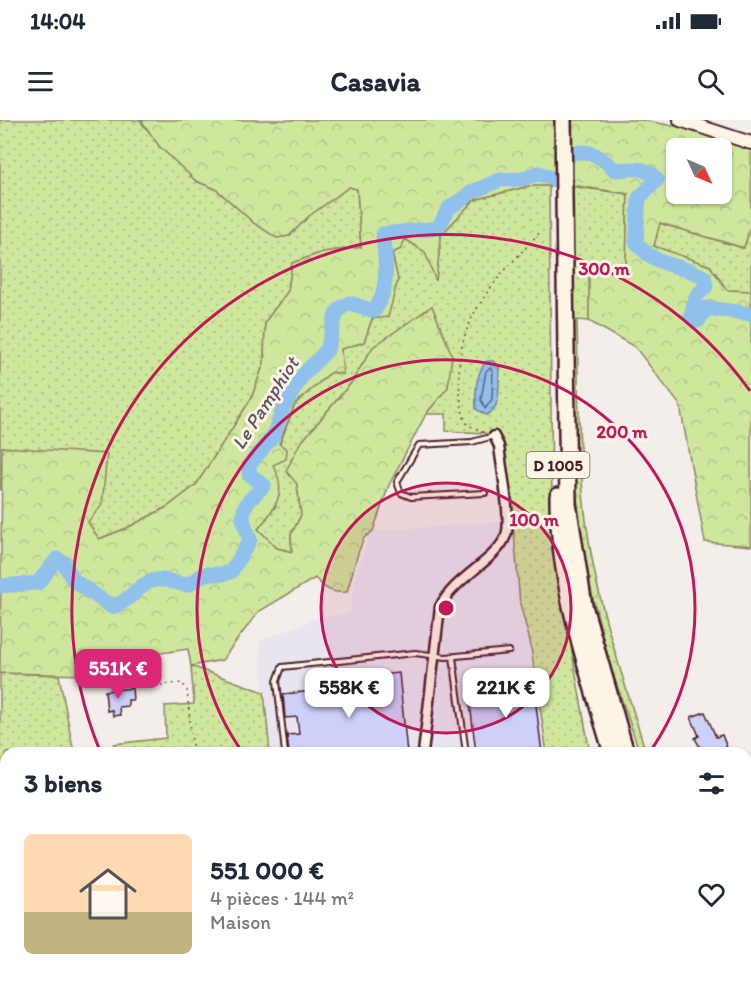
<!DOCTYPE html>
<html lang="fr">
<head>
<meta charset="utf-8">
<style>
  body { margin:0; font-family:Itim,sans-serif; background:#f2f2f3; color:#1f2937; height:100vh; display:flex; flex-direction:column; font-size:22px; white-space:nowrap }
  * { box-sizing:border-box; margin:0 }
  p { font-size:20px; color:#747a83 }
  .icon { flex:none; width:33px; height:33px; fill:none; stroke:currentColor; stroke-width:2; stroke-linecap:round; stroke-linejoin:round }
  .map { position:relative; flex:1; overflow:hidden }
  .panel { position:absolute; left:0px; top:627px; width:752px; height:236px; display:flex; flex-direction:column; background:#fff; border-radius:18px 18px 0 0; box-shadow:0 2px 4px #0004 }
  .panel>* { flex:none }
  .needle { width:39px; rotate:134deg }
  .fabs { position:absolute; left:666px; top:18px; display:grid; gap:12px }
  .fabs a { display:grid; place-items:center; width:66px; height:66px; border-radius:9px; background:#fff; box-shadow:0 2px 4px #0004; font-size:30px }
  .price { position:absolute; translate:-50% -51px; padding:0 14px; border-radius:12px; background:#fff; color:#222; font-size:20px; line-height:39px; filter:drop-shadow(0 2px 3px #0008) }
  .price::after { content:''; position:absolute; left:50%; top:36px; width:18px; height:14px; margin-left:-9px; background:inherit; clip-path:polygon(0 0,100% 0,50% 100%) }
  .price.active { background:#db2777; color:#fff }
  ul { padding:0; list-style:none }
  li { display:flex; align-items:center; gap:18px; height:150px; padding:0 24px }
  li+li { border-top:2px solid #e0e1e3 }
  li span { display:grid; place-items:center; flex:none; width:168px; height:120px; border-radius:9px; color:#555 }
  li>.icon { margin-inline-start:auto }
  span .icon { width:72px; height:72px; fill:#fffc; stroke-width:1 }
  li b { font-size:26px }
  h2 { display:flex; justify-content:space-between; align-items:center; height:72px; padding:0 24px; font-size:26px }
  .status { display:flex; justify-content:space-between; align-items:center; height:42px; padding:0 30px; background:#fff; direction:ltr }
  .status svg { height:16px; fill:currentColor }
  header { display:flex; justify-content:space-between; align-items:center; height:78px; padding:0 24px; background:#fff; font-size:27px; font-weight:800 }
  .map>svg:first-child { display:block }
  .built { fill:#e8e5ee }
  .grass { fill:url(#grass-dots); stroke:#8c8364; stroke-width:1.5 }
  .forest { fill:url(#forest-crowns); stroke:#8c8364; stroke-width:1.5; fill-rule:evenodd }
  .wetland { fill:url(#wetland-marsh); stroke:#8c8364; stroke-width:1.5 }
  .water { fill:url(#water-ripples); stroke:#74809f; stroke-width:1.5 }
  .lines { fill:none; stroke-linecap:round; stroke-linejoin:round }
  .shore { stroke:#666078; stroke-width:1.5 }
  .river { stroke:#90c1ec; stroke-width:15 }
  .building { fill:#cdd1fa; stroke:#4a1f2b; stroke-width:1.5 }
  .lane-casing { stroke:#4a1f2b; stroke-width:8 }
  .street-casing { stroke:#4a1f2b; stroke-width:13 }
  .secondary-casing { stroke:#4a1f2b; stroke-width:16 }
  .primary-casing { stroke:#4a1f2b; stroke-width:18 }
  .highway-casing { stroke:#4a1f2b; stroke-width:20 }
  .path { stroke:#4a1f2b; stroke-width:1.5; stroke-dasharray:1.5 4.5; stroke-linecap:butt }
  .lane { stroke:#fcf5e5; stroke-width:4 }
  .street { stroke:#fcf5e5; stroke-width:8 }
  .secondary { stroke:#fcf5e5; stroke-width:12 }
  .primary { stroke:#fcf5e5; stroke-width:14 }
  .highway { stroke:#fcf5e5; stroke-width:15 }
  .ring { fill:none; stroke:#c2185b; stroke-width:3 }
  .labels { text-anchor:middle; dominant-baseline:central; stroke-width:6; stroke-linejoin:round; paint-order:stroke }
  .shield { fill:#fcf5e5; stroke:#7f5f63; stroke-width:1.5 }
  .shield-label { font-size:16px; font-weight:bold; fill:#4a1f2b }
  .water-label { font-size:20px; font-style:italic; fill:#5f5065; stroke:#fcf5e5 }
  .centre { fill:#c2185b; stroke:#fcf5e5; stroke-width:3 }
  .ring-label { font-size:18px; text-anchor:middle; font-weight:bold; fill:#c2185b; stroke:#fcf5e5; stroke-width:6; stroke-linejoin:round; paint-order:stroke }
</style>
</head>
<body>
<div class="status"><b>14:04</b><svg viewBox="0 0 49 12"><path d="M0 12V9h3v3zM5 12V6h3v6zM10 12V3h3v9zM15 12V0h3v12zM26 1h20v11H26zM47 4h2v5h-2z"/></svg></div>
<header><svg class="icon" aria-label="menu" viewBox="0 0 24 24"><path d="M4 6h16M4 12h16M4 18h16"/></svg>Casavia<svg class="icon" aria-label="search" viewBox="0 0 24 24"><circle cx="10" cy="10" r="6"/><path d="M15 15l6 6"/></svg></header>
<div class="map">
<svg width="751" height="862" viewBox="0 0 751 862">
  <defs>
    <pattern id="grass-dots" width="8" height="8" patternUnits="userSpaceOnUse" patternTransform="scale(1.5)"><rect width="8" height="8" fill="#cfe79d"/><path d="M2 2h.1M6 6h.1" fill="none" stroke="#b3c687" stroke-width="1.8" stroke-linecap="round"/></pattern>
    <pattern id="forest-crowns" width="20" height="18" patternUnits="userSpaceOnUse" patternTransform="scale(1.5)"><rect width="20" height="18" fill="#cfe79d"/><path d="M2 6a3 3 0 1 1 6 0M12 15a3 3 0 1 1 6 0" fill="none" stroke="#b3c687"/></pattern>
    <pattern id="wetland-marsh" width="20" height="14" patternUnits="userSpaceOnUse" patternTransform="scale(1.5)"><rect width="20" height="14" fill="#cfe79d"/><path d="M1 5h8M5 5V1M11 12h8M15 12V8" fill="none" stroke="#b3c687"/></pattern>
    <pattern id="water-ripples" width="26" height="14" patternUnits="userSpaceOnUse" patternTransform="scale(1.5)"><rect width="26" height="14" fill="#90c1ec"/><path d="M2 4q2-2 4 0t4 0M15 11q2-2 4 0t4 0" fill="none" stroke="#7ea5cb"/></pattern>
  </defs>
  <rect width="100%" height="100%" fill="#f3eee9"/>
  <filter id="ink" filterUnits="userSpaceOnUse"><feTurbulence type="fractalNoise" baseFrequency=".0167" numOctaves="2"/><feDisplacementMap in="SourceGraphic" scale="12" xChannelSelector="R" yChannelSelector="G"/><feConvolveMatrix kernelMatrix="1 2 1 2 8 2 1 2 1" color-interpolation-filters="sRGB"/></filter>
  <g filter="url(#ink)">
    <!-- built -->
    <path class="built" d="M503,402l11,10 6,72 10,37 17,112h-277l-11,-112 56,-22 35,-6 6,-36 13,-43 4,-3z"/>
    <!-- grass -->
    <path class="grass" d="M0,0h141l1,4 54,57 20,8 39,35 34,12 20,-20 40,-29 8,2 4,58 -38,5 -31,11 -4,28 -23,31 -1,41 -13,36 -55,86 -29,22 -40,21 -28,11 -12,-17 -87,-33z
      M529,66h20l3,325 6,63 32,179h-43l-17,-112 -10,-37 -6,-72 -11,-10 -9,-77 -9,-12 -39,-2v-17h-20l22,-27 3,-32 -19,-48 -59,40 -22,36 -52,62 -2,39 4,31 -10,20 1,17 -15,-4 -19,-19 18,-23 -4,-41 23,-61 36,-32 11,2 -1,-25 23,-7 8,-23 26,-39 -6,-27 9,-4 4,-10 20,12 11,28 5,-44 33,-35z
      M569,66l59,8 -2,71 -36,-2 -1,58 -12,-1c2,75 0,152 13,227 11,70 36,138 56,206h-6l-29,-85 -25,-97 -11,-90z
      M659,103l84,25 8,-25v68l-24,-1 -17,-24 -56,-20z
      M191,546l73,26 6,61h-154l-2,-9 52,-6 -1,-32 29,-2z
      M0,553l59,2 15,78h-68v180h-6z"/>
    <!-- forest -->
    <path class="forest" d="M141,0h500l39,7 71,23v73l-7,25 -84,-25 -6,23 56,20 17,24 24,1v255l-46,-4 -25,-137 -45,-58 -46,-26v-58l37,2 2,-71 -51,-8h-48l-55,14 -33,35 -5,46 -11,-29 -20,-13 -4,10 -9,4 6,27 -10,37 -16,2 -8,23 -23,7 2,25 -12,-2 -36,32 -16,40 8,5 -1,10 -13,6c15,27 3,42 -15,64l19,19 15,4 -1,-17 10,-20 -4,-31 -11,-13 13,-26 52,-62 22,-36 59,-41 20,49 -4,32 -22,27 -37,71 -16,46 -9,7 -6,15 -11,39c-15,2 -22,-3 -32,-14l-57,34 -36,48 -31,6 -3,-17 -101,15 2,11 -89,-2 2,-226 105,7 -5,51 -14,17 11,17 28,-11 40,-21 29,-22 55,-86 13,-36 1,-41 23,-31 4,-28 31,-11 38,-5 -4,-58 -8,-2 -40,29 -20,20 -12,2 -22,-14 -39,-35 -20,-8 -37,-35zM676,28h46v46h-46z
      M140,857h86l7,5h-78z
      M317,857h76l-3,5h-80z"/>
    <!-- wetland -->
    <path class="wetland" d="M393,856h97v1l-2,5h-98z"/>
    <!-- water -->
    <path class="water" d="M487,241h6l6,5c-1,16 4,43 -13,49l-10,-6c-1,-15 0,-37 11,-48z"/>
    <g class="lines">
      <!-- shore -->
      <path class="shore" d="M490,248l3,3 -1,28 -7,10 -4,-10 5,-28z"/>
      <!-- river -->
      <path class="river" d="M0,466l38,-3 19,-24 6,3 10,18 39,27c17,-4 25,-23 43,-27 12,-2 22,4 33,5l16,-11h19l8,-2 19,-32 -7,-21 1,-10 3,-6 17,-18 -15,-11v-9l24,-29 11,-30 18,-30 25,-26 9,-36 6,-7 8,-4 24,8c17,-23 11,-50 9,-77l55,-6 11,-20 25,-17 26,-11 22,-1 17,-6 19,8 4,-1 2,-15 7,-12c20,-4 29,3 44,17 18,-1 30,-5 42,10l-18,18 -3,44c20,26 42,21 68,35l2,9 -10,11 -5,19 7,5 9,-13 44,6"/>
    </g>
    <!-- building -->
    <path class="building" d="M399,553l8,80h-57v-2l-61,2 -2,-18 12,-1 -2,-17 -12,1 -2,-24 75,-7 10,-2 -1,-9z
      M532,553l10,80h-66l-8,-67 23,-3 1,14 23,-3 -2,-18z
      M132,568l1,12h-5v6l-9,1 1,8 -7,1 -1,-6 -5,1 -2,-20z
      M705,592l11,25 6,-2 7,18h-26l-8,-15 4,-2 -8,-19z"/>
    <g class="lines">
      <defs>
        <path id="lane" d="M485,373l-74,4 -10,-4 -4,-11 22,-37 53,-3 22,-6
          M453,537l13,96
          M285,633l-8,-72 5,-14 133,-14 31,4 63,-6
          M131,856l1,6
          M532,856l1,6"/>
        <path id="street" d="M423,633l17,-146c14,-30 58,-47 66,-72 6,-15 -5,-70 -7,-89l-5,-10
          M0,818h6
          M741,856l2,6"/>
        <path id="secondary" d="M680,0l71,23"/>
        <path id="primary" d="M554,856l9,6
          M599,856l6,6
          M297,862l6,-6"/>
        <path id="highway" d="M563,0l5,384 16,102 42,147
          M558,376c0,88 29,173 54,257
          M649,856v6
          M663,856v6
          M724,856l1,6"/>
      </defs>
      <!-- lane casing -->
      <use href="#lane" class="lane-casing"/>
      <!-- street casing -->
      <use href="#street" class="street-casing"/>
      <!-- secondary casing -->
      <use href="#secondary" class="secondary-casing"/>
      <!-- primary casing -->
      <use href="#primary" class="primary-casing"/>
      <!-- highway casing -->
      <use href="#highway" class="highway-casing"/>
      <!-- path -->
      <path class="path" d="M483,312l-15,-7 -4,-6c-19,-91 19,-125 77,-188
        M137,567l45,-4 5,7 6,63
        M16,856l1,6
        M211,856l21,5"/>
      <!-- lane -->
      <use href="#lane" class="lane"/>
      <!-- street -->
      <use href="#street" class="street"/>
      <!-- secondary -->
      <use href="#secondary" class="secondary"/>
      <!-- primary -->
      <use href="#primary" class="primary"/>
      <!-- highway -->
      <use href="#highway" class="highway"/>
    </g>
  </g>
  <!-- distance rings -->
  <circle cx="446" cy="488" r="125" fill="#c2185b" fill-opacity=".12"/>
  <g class="ring">
    <circle cx="446" cy="488" r="125"/>
    <path d="M243 633A249 249 0 1 1 649 633"/>
    <path d="M508 857A374 374 0 0 1 449 862M443 862A374 374 0 0 1 384 857M100 631A374 374 0 0 1 750 271"/>
  </g>
  <g class="labels">
    <!-- shield labels -->
    <rect class="shield" x="526.5" y="332" width="63" height="26" rx="4.5"/>
    <g class="shield-label">
      <text x="558" y="345">D 1005</text>
    </g>
    <!-- water labels -->
    <g class="water-label">
      <text transform="translate(265 283) rotate(-57)">Le Pamphiot</text>
    </g>
  </g>
  <circle cx="446" cy="488" r="9" class="centre"/>
  <g class="ring-label">
    <text x="604" y="155">300 m</text>
    <text x="622" y="318">200 m</text>
    <text x="534" y="406">100 m</text>
  </g>
</svg>
<div class="fabs">
<a><svg class="needle" viewBox="-14 -14 28 28"><path d="M0-13l5 13h-10z" fill="#e53935"/><path d="M0 13l5-13h-10z" fill="#747a83"/></svg></a>
</div>
<b class="price active" style="left:118px;top:580px">551K €</b>
<b class="price" style="left:349px;top:599px">558K €</b>
<b class="price" style="left:506px;top:599px">221K €</b>
<section class="panel">
<h2>3 biens<svg class="icon" aria-label="filters" viewBox="0 0 24 24"><path d="M4 7h16M4 17h16"/><circle cx="9" cy="7" r="2"/><circle cx="15" cy="17" r="2"/></svg></h2>
<ul>
<li><span style="background:linear-gradient(#ffd9b3 65%,#c2b280 0)"><svg class="icon" aria-label="home" viewBox="0 0 24 24"><path d="M3 11l9-7 9 7M6 9v11h12V9"/></svg></span><div><b>551 000 €</b><p>4 pièces · 144 m²</p><p>Maison</p></div><svg class="icon" aria-label="heart" viewBox="0 0 24 24"><path d="M12 20l-8-8c-3-5 5-10 8-4 3-6 11-1 8 4z"/></svg></li>
</ul>
</section>
</div>
</body>
</html>
